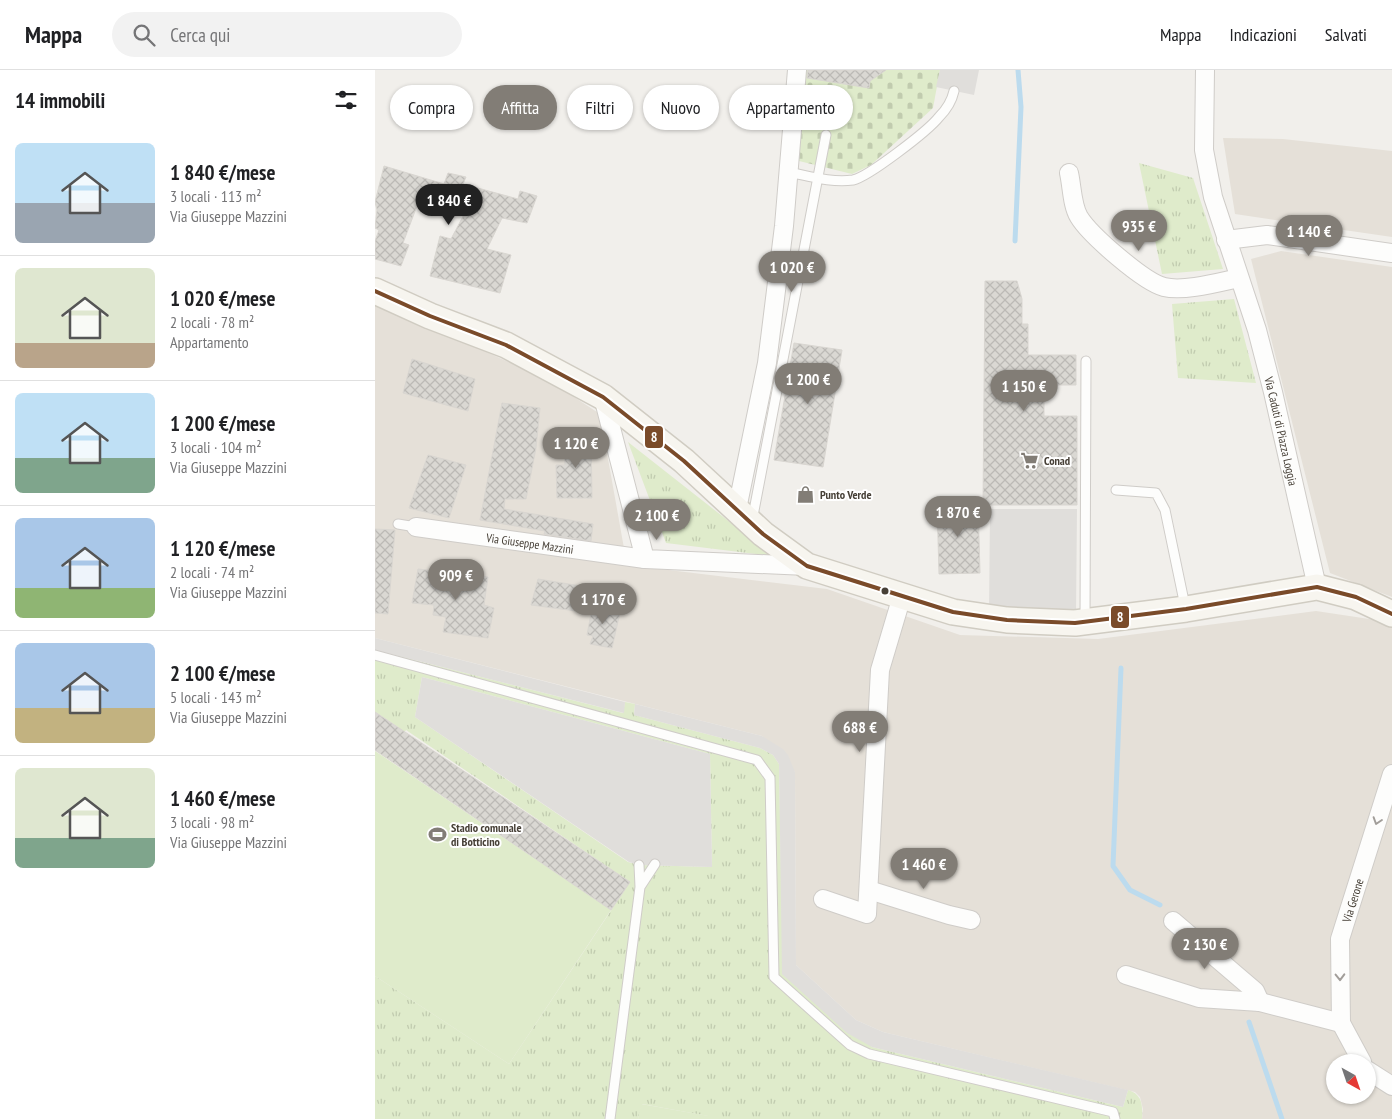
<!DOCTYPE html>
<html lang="it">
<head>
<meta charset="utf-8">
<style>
  body { margin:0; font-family:"PT Sans Narrow",sans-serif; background:#f2f2f2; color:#202124; height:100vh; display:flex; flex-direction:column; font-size:19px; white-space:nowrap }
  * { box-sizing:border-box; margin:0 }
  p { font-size:16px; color:#757577 }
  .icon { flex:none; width:28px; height:28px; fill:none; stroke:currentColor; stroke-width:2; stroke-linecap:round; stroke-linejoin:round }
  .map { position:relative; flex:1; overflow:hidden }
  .drawer { display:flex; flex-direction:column; background:#fff; width:375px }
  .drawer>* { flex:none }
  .top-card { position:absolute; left:15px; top:15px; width:475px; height:45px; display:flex; gap:10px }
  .needle { width:32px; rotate:140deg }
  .fabs { position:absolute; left:951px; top:984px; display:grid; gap:10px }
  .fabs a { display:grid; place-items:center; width:50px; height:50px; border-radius:50%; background:#fff; box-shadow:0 1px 4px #0004; font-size:25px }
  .price { position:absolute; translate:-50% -42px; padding:0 11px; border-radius:18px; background:#827d76; color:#fff; font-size:16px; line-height:32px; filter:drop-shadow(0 1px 2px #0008) }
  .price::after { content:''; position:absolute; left:50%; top:30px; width:15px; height:11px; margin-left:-8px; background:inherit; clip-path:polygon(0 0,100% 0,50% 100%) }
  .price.on { background:#222; color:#fff }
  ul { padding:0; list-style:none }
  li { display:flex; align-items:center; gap:15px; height:125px; padding:0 15px }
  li+li { border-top:1px solid #e0e0e0 }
  li span { display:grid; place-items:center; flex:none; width:140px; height:100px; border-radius:8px; color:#555 }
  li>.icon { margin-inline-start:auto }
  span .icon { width:60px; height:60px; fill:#fffc; stroke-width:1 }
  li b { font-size:21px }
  h2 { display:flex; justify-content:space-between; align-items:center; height:60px; padding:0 15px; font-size:21px }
  .pill { padding:0 18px; border-radius:22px; background:#fff; box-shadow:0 1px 4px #0004; font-size:18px; line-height:45px }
  .pill.on { background:#827d76; color:#fff }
  header { display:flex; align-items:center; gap:30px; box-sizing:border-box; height:70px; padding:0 25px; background:#fff; border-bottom:1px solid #e0e0e0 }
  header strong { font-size:24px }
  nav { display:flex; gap:28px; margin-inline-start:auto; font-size:18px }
  .search { width:350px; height:45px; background:#f2f2f2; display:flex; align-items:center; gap:12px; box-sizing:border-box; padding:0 18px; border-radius:28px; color:#757577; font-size:19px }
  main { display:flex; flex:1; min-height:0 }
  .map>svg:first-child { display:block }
  .residential { fill:#e5e0d8; fill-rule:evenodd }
  .cemetery { fill:url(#cemetery-stones) }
  .park { fill:url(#park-tufts); fill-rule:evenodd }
  .pitch { fill:#dfebcb }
  .parking { fill:#e0dedb }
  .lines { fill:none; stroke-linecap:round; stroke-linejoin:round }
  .stream { stroke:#bcdbee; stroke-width:5 }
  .building { fill:url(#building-cross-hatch); stroke:#d9d6d1 }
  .lane-casing { stroke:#cfccc8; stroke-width:11 }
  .street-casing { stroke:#cfccc8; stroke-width:20 }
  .secondary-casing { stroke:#d0ccc2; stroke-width:28 }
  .lane { stroke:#fdfdfc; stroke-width:9 }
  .street { stroke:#fdfdfc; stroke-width:18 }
  .secondary { stroke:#f7f5ef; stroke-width:25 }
  .bus-1-casing { stroke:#fff; stroke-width:8 }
  .bus-1 { stroke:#7a4b2a; stroke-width:4 }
  .oneway { stroke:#a29e9a }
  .bus-dot { fill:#474037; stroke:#fff; stroke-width:2 }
  .labels { text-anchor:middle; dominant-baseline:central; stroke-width:4; stroke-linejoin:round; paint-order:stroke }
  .street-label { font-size:12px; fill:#474037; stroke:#fff }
  .poi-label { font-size:12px; font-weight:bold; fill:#474037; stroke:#fff; text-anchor:start }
  .line-badge { stroke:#fff; stroke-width:2 }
  .badge-label { font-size:14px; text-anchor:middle; font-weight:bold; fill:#fff }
</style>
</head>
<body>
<header>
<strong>Mappa</strong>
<div class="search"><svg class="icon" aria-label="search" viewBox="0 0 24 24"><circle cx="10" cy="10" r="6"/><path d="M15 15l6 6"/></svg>Cerca qui</div>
<nav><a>Mappa</a><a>Indicazioni</a><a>Salvati</a></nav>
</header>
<main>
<section class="drawer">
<h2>14 immobili<svg class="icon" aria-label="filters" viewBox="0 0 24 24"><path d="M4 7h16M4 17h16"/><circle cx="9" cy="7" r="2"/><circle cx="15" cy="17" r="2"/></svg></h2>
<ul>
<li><span style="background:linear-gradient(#bfe0f5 60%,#9aa5b1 0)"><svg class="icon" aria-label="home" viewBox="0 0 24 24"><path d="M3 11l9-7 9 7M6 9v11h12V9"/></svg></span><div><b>1 840 €/mese</b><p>3 locali · 113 m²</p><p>Via Giuseppe Mazzini</p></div></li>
<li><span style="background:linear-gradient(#dfe7d0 75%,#b9a48a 0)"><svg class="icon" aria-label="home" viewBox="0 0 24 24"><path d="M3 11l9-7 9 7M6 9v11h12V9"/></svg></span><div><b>1 020 €/mese</b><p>2 locali · 78 m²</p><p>Appartamento</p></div></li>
<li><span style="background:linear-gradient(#bfe0f5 65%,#7fa58c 0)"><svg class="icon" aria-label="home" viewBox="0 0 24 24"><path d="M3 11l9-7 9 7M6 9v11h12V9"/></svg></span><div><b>1 200 €/mese</b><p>3 locali · 104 m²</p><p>Via Giuseppe Mazzini</p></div></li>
<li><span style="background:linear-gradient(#a9c7e8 70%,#8fb573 0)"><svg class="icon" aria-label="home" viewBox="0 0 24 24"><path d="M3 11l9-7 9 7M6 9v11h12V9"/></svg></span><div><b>1 120 €/mese</b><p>2 locali · 74 m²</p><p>Via Giuseppe Mazzini</p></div></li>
<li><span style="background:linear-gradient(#a9c7e8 65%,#c2b280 0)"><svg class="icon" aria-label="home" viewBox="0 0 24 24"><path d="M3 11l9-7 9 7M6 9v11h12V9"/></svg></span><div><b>2 100 €/mese</b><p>5 locali · 143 m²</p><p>Via Giuseppe Mazzini</p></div></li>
<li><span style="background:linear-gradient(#dfe7d0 70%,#7fa58c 0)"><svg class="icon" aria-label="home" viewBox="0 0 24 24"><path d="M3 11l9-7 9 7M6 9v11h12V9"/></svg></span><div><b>1 460 €/mese</b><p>3 locali · 98 m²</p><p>Via Giuseppe Mazzini</p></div></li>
</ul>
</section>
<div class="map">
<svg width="1017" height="1049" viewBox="0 0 1017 1049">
  <defs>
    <pattern id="cemetery-stones" width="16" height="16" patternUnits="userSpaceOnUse" patternTransform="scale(1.25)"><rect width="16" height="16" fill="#dfebcb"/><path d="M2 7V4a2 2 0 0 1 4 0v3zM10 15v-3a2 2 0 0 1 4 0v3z" fill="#c1cbaf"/></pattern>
    <pattern id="park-tufts" width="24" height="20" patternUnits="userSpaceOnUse" patternTransform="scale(1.25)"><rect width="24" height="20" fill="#dfebcb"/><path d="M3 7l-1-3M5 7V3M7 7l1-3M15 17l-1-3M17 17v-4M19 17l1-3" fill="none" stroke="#c1cbaf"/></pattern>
    <pattern id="building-cross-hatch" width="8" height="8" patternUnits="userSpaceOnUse" patternTransform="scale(1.25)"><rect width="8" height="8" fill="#dad8d3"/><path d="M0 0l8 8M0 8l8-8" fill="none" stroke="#bcbab6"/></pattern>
  </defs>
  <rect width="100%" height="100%" fill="#f1efeb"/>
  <!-- residential -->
  <path class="residential" d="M848,68l60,1 109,12v86l-157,-23z
    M906,181l111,16v330l-62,-24 -79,-314z
    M0,231l173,79 52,34 27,151 200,24 133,46 138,4 218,-28 60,9 16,8v491h-250l1,-10 -3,-12 -5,-5 -252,-60 -27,-12 -60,-55 -1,-193 -33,-36 -387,-98zM960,992h32v33h-32z"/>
  <!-- cemetery -->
  <path class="cemetery" d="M430,0h135l-7,38 -62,57 -19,9 -53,-13z"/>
  <!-- park -->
  <path class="park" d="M764,93l54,15 30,91 -61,5z
    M859,229l22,84 -78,-5 -6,-74z
    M253,372l145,114 -107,-13z
    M0,580l248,63 2,-11 10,2 -1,11 126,33 13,7 6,9 4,210 89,73 251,60 5,-17c14,4 15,15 14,29h-434v-3l-66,-12 -4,15h-263v-143l134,88 121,-182 -224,-152 -20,28 -6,-4 18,-27 -23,-15zM47,607l288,77 2,113 -73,-2 -11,-3 -213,-145z"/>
  <!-- pitch -->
  <path class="pitch" d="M0,681l236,159 -102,154 -134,-88z
    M266,1034l68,12 -1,3h-70z"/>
  <!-- parking -->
  <path class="parking" d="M565,0h39l-5,25 -38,-8z
    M615,439h87l-1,105h-87z
    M0,568l250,64 -1,11 -249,-63z
    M47,607l288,77 2,113 -73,-2 -10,-3 -214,-145z
    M260,634l127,32 21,13 5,6 7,17 1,193 60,55 27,12 245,58 -5,17 -251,-60 -25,-14 -65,-59 -3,-210 -6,-9 -13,-7 -126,-33z"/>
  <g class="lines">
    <!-- stream -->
    <path class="stream" d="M640,171l6,-134 -3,-37
      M746,598l-8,198 17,24 30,15
      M874,952l33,97"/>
  </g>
  <!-- building -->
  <path class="building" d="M433,0h78l-16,11 -1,7 -62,-10z
    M9,96l60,18 4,-11 18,4 -3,7 55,15 2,-8 17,5 -10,27 -25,-5 -15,31 24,6 -11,38 -70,-17 10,-40 11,3 17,-32 -48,-9 -17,45 6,2 -8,21 -26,-7v-18l4,-11 -4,-2 2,-18 -2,-8z
    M610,211h32l5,18v25h6v31h48v30h-32v31h33v89h-94z
    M419,273l48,7 -19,117 -49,-7z
    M37,289l63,20 -7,32 -65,-18z
    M127,333l38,5 -4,40 -10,51h-21l-1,10 89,15 -2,17 -47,-7 1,-3 -65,-11z
    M216,364l1,64h-35l-1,-33h9l-1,-28z
    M53,385l38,10 -17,53 -40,-10z
    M603,432l2,71 -41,1 -2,-71z
    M0,459l20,1 -7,84 -13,-1z
    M43,499l70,8 -4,28 10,3 -6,30 -45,-6 3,-15 -13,-2 1,-10 -22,-2z
    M163,509l43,7 -5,25 -45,-6z
    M218,533l28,5 -9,40 -22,-4 3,-8 -6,-1z
    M0,642l255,170 -19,28 -236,-160z"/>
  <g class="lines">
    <defs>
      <path id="lane" d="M413,102c21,4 43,11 65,8 15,-3 75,-49 86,-63 7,-7 13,-17 15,-26
        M741,420l40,3 9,17 20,96
        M377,451l74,-386
        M23,454l18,3
        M710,551l1,-260
        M0,585l382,105 13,18 4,199 76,68 19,9 244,58 2,7
        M265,817l15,-23
        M235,1049l30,-232 -1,-22"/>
      <g id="street">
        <path id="s1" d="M830,0l-1,80 9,47 44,133 16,62 44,195"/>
        <path d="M694,103c3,13 3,33 10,44 11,18 65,65 85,70 20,5 56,-5 75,-9"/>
        <path d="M851,170l41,-5 125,18"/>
        <path d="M228,327l42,162 162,7"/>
        <path d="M362,439l30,-146 17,-137 13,-156"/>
        <path id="s2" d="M41,457l229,32"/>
        <path d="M494,820l80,25 22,5"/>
        <path d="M448,829l44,15 13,-244 22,-74"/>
        <path d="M798,851l82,70 5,11"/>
        <path d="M751,905l73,23 61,4 81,21"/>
        <path id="s3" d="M987,992l-21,-39 -1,-84 52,-165"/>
        <path d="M992,1000l25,16"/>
      </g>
      <path id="secondary" d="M0,221l55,25 76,29 97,52 81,64 79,73 44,32 146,46 54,8 68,3 111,-14 131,-22 39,10 36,17"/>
    </defs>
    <!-- lane casing -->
    <use href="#lane" class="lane-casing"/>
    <!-- street casing -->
    <use href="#street" class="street-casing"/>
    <!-- secondary casing -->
    <use href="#secondary" class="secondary-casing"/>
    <!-- lane -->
    <use href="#lane" class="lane"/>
    <!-- street -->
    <use href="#street" class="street"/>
    <!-- secondary -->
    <use href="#secondary" class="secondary"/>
    <defs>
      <path id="bus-1" d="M0,221l55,25 76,29 97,52 81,64 79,73 44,32 146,46 54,8 68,3 111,-14 131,-22 39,10 36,17"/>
    </defs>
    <!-- bus-1 casing -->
    <use href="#bus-1" class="bus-1-casing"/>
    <!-- bus-1 -->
    <use href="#bus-1" class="bus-1"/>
  </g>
  <!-- one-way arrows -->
  <defs><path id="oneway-chevron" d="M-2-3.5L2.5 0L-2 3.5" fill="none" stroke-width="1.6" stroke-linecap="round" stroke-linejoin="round" transform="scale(1.25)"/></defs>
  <g class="oneway">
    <use href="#oneway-chevron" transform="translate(1002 751) rotate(108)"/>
    <use href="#oneway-chevron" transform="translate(965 907) rotate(89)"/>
  </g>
  <!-- icons -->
  <defs>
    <symbol id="supermarket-bare" viewBox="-9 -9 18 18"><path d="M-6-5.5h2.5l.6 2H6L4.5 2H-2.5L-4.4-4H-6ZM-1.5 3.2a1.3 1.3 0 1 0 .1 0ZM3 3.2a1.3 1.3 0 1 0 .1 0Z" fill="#827d76" stroke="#fff" stroke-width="2.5" paint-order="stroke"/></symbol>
    <symbol id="shop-bare" viewBox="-9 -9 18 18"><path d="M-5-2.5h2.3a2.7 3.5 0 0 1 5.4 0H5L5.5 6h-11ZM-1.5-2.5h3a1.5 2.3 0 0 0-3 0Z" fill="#827d76" stroke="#fff" stroke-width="2.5" paint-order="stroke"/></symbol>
    <symbol id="stadium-bare" viewBox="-9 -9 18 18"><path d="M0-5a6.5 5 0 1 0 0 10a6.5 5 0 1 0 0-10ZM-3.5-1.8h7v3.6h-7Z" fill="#827d76" stroke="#fff" stroke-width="2.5" paint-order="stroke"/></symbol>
  </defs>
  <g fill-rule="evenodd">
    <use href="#supermarket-bare" x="642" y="378" width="25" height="25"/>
    <use href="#shop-bare" x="418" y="412" width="25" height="25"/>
    <use href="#stadium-bare" x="50" y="752" width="25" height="25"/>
  </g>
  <!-- markers -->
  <circle class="bus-dot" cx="510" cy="521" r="4.5"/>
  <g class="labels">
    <!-- street labels -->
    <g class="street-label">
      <text stroke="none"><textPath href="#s1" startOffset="372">Via Caduti di Piazza Loggia</textPath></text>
      <text stroke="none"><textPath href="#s2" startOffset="115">Via Giuseppe Mazzini</textPath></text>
      <text stroke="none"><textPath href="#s3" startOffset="169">Via Gerone</textPath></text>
    </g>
    <!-- poi labels -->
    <g class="poi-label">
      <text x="669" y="390">Conad</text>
      <text x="445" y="424">Punto Verde</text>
      <text x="76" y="757">Stadio comunale<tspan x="76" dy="14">di Botticino</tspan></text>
    </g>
  </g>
  <g class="line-badge">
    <rect x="269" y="355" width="20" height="24" rx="5" fill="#7a4b2a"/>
    <rect x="735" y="535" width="20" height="24" rx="5" fill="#7a4b2a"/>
  </g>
  <g class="badge-label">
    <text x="279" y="372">8</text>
    <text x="745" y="552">8</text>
  </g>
</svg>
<div class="fabs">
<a><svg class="needle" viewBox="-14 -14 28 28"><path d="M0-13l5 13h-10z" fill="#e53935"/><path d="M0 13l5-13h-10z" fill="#757577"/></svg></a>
</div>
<b class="price on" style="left:74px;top:156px">1 840 €</b>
<b class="price" style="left:764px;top:182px">935 €</b>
<b class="price" style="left:934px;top:187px">1 140 €</b>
<b class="price" style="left:417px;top:223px">1 020 €</b>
<b class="price" style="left:433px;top:335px">1 200 €</b>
<b class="price" style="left:649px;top:342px">1 150 €</b>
<b class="price" style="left:201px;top:399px">1 120 €</b>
<b class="price" style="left:583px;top:468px">1 870 €</b>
<b class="price" style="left:282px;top:471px">2 100 €</b>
<b class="price" style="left:81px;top:531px">909 €</b>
<b class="price" style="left:228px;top:555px">1 170 €</b>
<b class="price" style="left:485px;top:683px">688 €</b>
<b class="price" style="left:549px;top:820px">1 460 €</b>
<b class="price" style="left:830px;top:900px">2 130 €</b>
<div class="top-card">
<a class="pill">Compra</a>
<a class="pill on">Affitta</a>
<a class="pill">Filtri</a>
<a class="pill">Nuovo</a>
<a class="pill">Appartamento</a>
</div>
</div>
</main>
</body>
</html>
